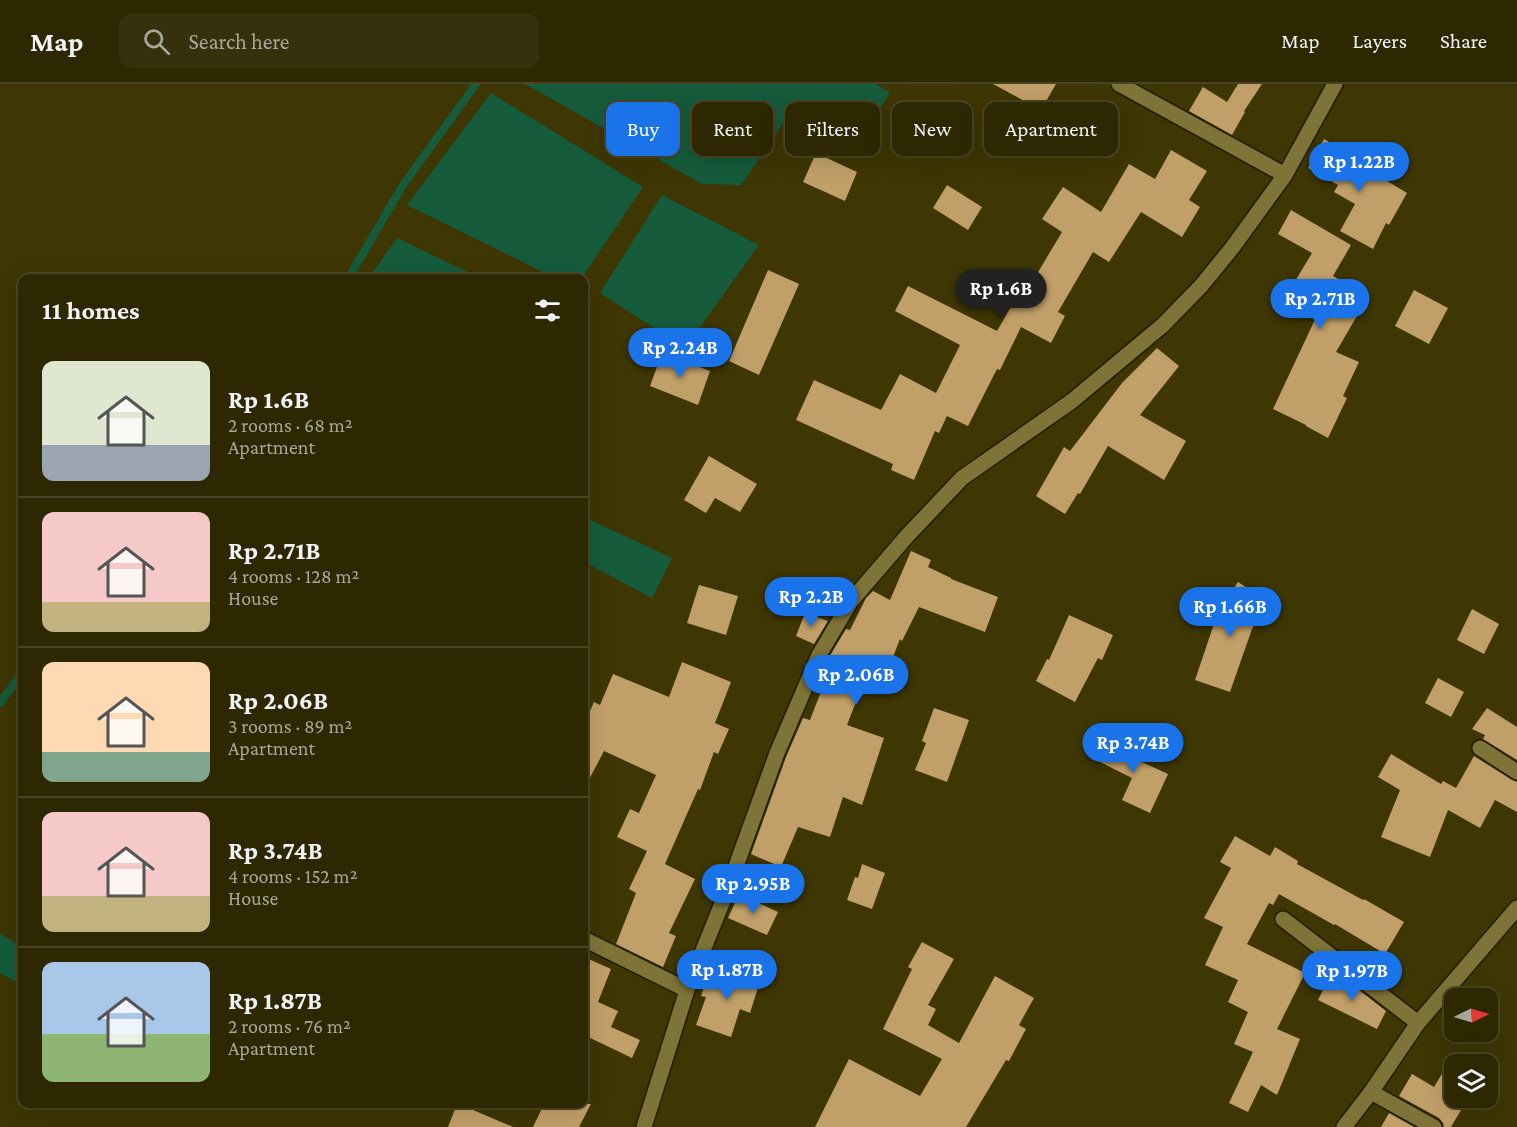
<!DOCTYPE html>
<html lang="en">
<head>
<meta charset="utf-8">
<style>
  body { margin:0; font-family:"Crimson Pro",serif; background:#36300c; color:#f1f3f6; height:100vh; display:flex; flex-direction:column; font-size:22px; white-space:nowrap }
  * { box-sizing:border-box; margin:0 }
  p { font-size:20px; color:#a7a699 }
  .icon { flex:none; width:33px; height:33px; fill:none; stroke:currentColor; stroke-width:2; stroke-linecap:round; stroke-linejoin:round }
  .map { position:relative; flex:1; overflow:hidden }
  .side { position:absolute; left:18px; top:190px; width:570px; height:834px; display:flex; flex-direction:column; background:#2e2802; border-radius:12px; box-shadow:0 6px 24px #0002,0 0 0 2px #494424 }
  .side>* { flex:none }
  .banner { position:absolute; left:606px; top:18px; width:570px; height:54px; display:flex; gap:12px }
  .needle { width:39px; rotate:85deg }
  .controls { position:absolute; left:1444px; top:904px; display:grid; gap:12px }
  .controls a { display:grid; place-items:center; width:54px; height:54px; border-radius:12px; background:#2e2802; box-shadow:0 6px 24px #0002,0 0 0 2px #494424; font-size:30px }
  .price { position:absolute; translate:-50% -51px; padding:0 14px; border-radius:21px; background:#1a73e8; color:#fff; font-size:20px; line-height:39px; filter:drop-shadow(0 2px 3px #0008) }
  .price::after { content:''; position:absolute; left:50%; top:36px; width:18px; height:14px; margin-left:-9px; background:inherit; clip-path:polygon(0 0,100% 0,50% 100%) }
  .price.active { background:#222; color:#fff }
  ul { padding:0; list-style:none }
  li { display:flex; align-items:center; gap:18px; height:150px; padding:0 24px }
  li+li { border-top:2px solid #494424 }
  li span { display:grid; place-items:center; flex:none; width:168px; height:120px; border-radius:12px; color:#555 }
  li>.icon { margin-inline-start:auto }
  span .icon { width:72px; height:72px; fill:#fffc; stroke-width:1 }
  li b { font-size:26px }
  h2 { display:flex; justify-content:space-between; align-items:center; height:72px; padding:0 24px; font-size:26px }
  .pill { padding:0 21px; border-radius:12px; background:#2e2802; box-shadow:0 6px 24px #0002,0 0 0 2px #494424; font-size:21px; line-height:54px }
  .pill.active { background:#1a73e8; color:#fff }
  header { display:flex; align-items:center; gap:36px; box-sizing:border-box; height:84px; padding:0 30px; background:#2e2802; border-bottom:2px solid #494424 }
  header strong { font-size:28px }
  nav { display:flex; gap:33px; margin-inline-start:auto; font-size:21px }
  .search { width:420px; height:54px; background:#36300c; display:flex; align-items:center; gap:15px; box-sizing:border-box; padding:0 21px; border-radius:12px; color:#a7a699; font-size:22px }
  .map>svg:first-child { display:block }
  .water { fill:#155b3c }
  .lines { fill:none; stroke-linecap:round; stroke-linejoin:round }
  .stream { stroke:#155b3c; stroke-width:8 }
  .building { fill:#c19f68 }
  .minor-casing { stroke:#231d00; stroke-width:18 }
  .minor { stroke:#7f7437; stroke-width:15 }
</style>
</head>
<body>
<header>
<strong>Map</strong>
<div class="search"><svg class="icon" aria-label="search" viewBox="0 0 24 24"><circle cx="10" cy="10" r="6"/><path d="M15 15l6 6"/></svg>Search here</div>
<nav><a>Map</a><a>Layers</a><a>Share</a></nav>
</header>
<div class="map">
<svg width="1517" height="1043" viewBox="0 0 1517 1043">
  <rect width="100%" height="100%" fill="#3e3603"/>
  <!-- water -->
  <path class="water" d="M525,0h351l14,9 -36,56 -67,-31 -46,67 -39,-1z
    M491,9l152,94 -62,92h-24l-150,-74z
    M662,111l97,50 -74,103 -85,-55z
    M397,154l85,41h-114z
    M584,433l88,41 -20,40 -68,-36z
    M0,850l22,12v39l-22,-12z"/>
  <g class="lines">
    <!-- stream -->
    <path class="stream" d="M348,195l55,-94 73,-101
      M0,619l22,-30"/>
  </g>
  <!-- building -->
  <path class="building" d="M993,0h63l-15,26z
    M1238,0h24l-18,27 1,1 -13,23 -43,-24 14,-24 24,15z
    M1324,55l24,14 -2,3 61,37 -18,32 -3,-2 -13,26 -33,-18 15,-27 -21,-12 4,-7 -30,-17z
    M1171,66l36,21 -18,29 11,7 -18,30 -41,-25 -32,50 -16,-10 -35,60 7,4 -14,27 -30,-16 -21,43 -3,-1 -29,57 -21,-10 -8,17 -4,-2 -21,49 -23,-10 2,-6 -97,-44 18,-40 67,30 19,-36 36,19 24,-48 -65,-34 13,-25 89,45 23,-40 5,3 37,-62 -20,-13 21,-32 38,25 28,-48 26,15z
    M816,69l41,19 -12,29 -42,-19z
    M947,101l35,22 -14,23 -35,-22z
    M1291,126l60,35 -18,31 35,21 -32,55 23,10 -16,34 4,2 -19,40 -22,-12v-1l-33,-16 46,-98 -31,-18 24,-40 -34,-19z
    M768,186l31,14 -40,91 -30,-14z
    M1414,206l34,18 -19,36 -34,-18z
    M1157,264l22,18 -39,49 46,26 -22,39 -56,-34 -28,48 -2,-1 -13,21 -29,-18 28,-49 6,4 52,-68z
    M662,269l48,18 -12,34 -48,-19z
    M709,372l48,28 -17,28 -25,-14 -9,15 -22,-13z
    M911,467l20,9 -3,7 23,11v1l47,18 -13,35 -66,-25 -17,34 -2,-2 -19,49 -17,-7 -17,44 37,13 -22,67 -19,-8 -13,40 -32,-10 -17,40 -30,-13 35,-97 17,-39 7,2 20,-52 -5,-2 3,-7 18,-30 4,1 16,-32 7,-7 17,9z
    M1238,498l31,20 -17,27 -22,63 -35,-12 23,-68z
    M699,501l39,11 -12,39 -39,-12z
    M1472,525l27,15 -15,30 -27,-14z
    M805,529l23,8 -14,23 -18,-8z
    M1069,531l44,20 -11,25 -4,-2 -23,44 -39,-21 11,-22 2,1z
    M682,578l49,20 -16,41 14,6 -11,25 -4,-2 -14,38 -2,-1 -33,75 30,15 -26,54 7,3 -13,31 -47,-23 20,-51 -7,-4 18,-38 -30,-14 13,-28 9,4 17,-38 -52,-24 -20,38v-65l10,-22 6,3 13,-31 56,23z
    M1438,594l26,14 -13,25 -26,-14z
    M934,624l35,12 -22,62 -32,-12 11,-27 -4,-2z
    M1487,624l30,19v33l-34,-21 2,-4 -13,-6z
    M1105,652l31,15 -3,7 35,16 -18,39 -28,-13 10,-22 -38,-19z
    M1391,670l50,30 2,-3 13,7 18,-32 38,24 5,2v30l-22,-12 -15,28 -32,-18 -18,47 -49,-20 19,-47 -22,-13z
    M1235,752l35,20 5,-9 23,14 -1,3 66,36 1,-1 40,23 -19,32 -50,-30 -1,1 -55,-31 -6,11 -4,-2 -22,41 58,29 -28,56 23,10 -23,56 -16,-10 -13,27 -19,-9 24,-51 -19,-8 14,-32 -20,-10 10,-22 -33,-15 18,-38 -19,-9 27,-50 -11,-6z
    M862,780l23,9 -13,36 -25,-9 8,-23 3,1z
    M739,810l39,18 -11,23 -39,-17z
    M922,858l32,17 -26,46 8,4 -8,16 31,18 36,-67 39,22 -15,27 7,4 -17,32 -3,-1 -40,67h-151l34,-68 71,37 22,-37 -59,-30 29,-60 -4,-2z
    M584,873l27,12 -13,33 20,9 -7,16 29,13 -8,18 -48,-23z
    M741,887l20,7 -11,35 -10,-4 -9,28 -35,-12 10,-28 -5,-1 8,-24 28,9z
    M1331,890l19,9 36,28 -9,18 -59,-29z
    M1455,968v46l9,7 -13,22h-7l-1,-4 -4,-5 -40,-22 13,-22 22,13z
    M457,1020h2l54,23h-65z
    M544,1020h47l-12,23h-46z
    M1389,1029l25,14h-33z"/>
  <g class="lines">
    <defs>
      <path id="minor" d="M1119,0l166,91
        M1480,664l37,24
        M1283,835l135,104
        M584,855l103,51
        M1371,1008l63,35
        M644,1043l43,-137 40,-99 50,-138 42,-98 32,-54 56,-65 55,-58 110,-77 91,-76 38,-39 31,-38 53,-73 50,-91
        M1344,1043l27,-35 47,-69 99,-115"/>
    </defs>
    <!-- minor casing -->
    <use href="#minor" class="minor-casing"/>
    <!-- minor -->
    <use href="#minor" class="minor"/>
  </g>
</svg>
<div class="controls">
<a><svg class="needle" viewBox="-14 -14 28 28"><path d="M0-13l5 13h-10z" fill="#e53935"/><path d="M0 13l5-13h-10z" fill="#a7a699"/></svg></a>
<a><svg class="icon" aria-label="layers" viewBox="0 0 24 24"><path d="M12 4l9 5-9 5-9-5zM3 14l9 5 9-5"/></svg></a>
</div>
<b class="price" style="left:1359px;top:109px">Rp 1.22B</b>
<b class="price active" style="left:1001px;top:236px">Rp 1.6B</b>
<b class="price" style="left:1320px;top:246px">Rp 2.71B</b>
<b class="price" style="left:680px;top:295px">Rp 2.24B</b>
<b class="price" style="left:811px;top:544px">Rp 2.2B</b>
<b class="price" style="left:1230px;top:554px">Rp 1.66B</b>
<b class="price" style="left:856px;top:622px">Rp 2.06B</b>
<b class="price" style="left:1133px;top:690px">Rp 3.74B</b>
<b class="price" style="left:753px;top:831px">Rp 2.95B</b>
<b class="price" style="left:727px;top:917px">Rp 1.87B</b>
<b class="price" style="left:1352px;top:918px">Rp 1.97B</b>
<div class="banner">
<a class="pill active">Buy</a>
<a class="pill">Rent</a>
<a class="pill">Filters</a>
<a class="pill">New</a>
<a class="pill">Apartment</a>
</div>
<section class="side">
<h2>11 homes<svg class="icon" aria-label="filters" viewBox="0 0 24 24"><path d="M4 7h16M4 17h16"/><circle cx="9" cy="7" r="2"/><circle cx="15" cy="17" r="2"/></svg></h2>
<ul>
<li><span style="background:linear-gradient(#dfe7d0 70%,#9aa5b1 0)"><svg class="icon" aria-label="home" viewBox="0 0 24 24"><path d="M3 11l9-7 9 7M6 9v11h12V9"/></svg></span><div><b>Rp 1.6B</b><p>2 rooms · 68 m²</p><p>Apartment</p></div></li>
<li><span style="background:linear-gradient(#f6c9c9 75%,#c2b280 0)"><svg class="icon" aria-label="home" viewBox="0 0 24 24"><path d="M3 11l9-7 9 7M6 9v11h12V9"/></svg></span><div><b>Rp 2.71B</b><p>4 rooms · 128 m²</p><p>House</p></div></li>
<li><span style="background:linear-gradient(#ffd9b3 75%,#7fa58c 0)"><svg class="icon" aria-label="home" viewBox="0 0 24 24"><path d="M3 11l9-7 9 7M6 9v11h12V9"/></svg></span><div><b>Rp 2.06B</b><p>3 rooms · 89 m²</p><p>Apartment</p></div></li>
<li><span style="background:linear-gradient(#f6c9c9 70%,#c2b280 0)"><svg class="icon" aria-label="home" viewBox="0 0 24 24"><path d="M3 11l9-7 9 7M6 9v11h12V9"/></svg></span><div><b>Rp 3.74B</b><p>4 rooms · 152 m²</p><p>House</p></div></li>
<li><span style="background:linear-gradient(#a9c7e8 60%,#8fb573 0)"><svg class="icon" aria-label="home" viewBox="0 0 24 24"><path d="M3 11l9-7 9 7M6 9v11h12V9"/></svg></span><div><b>Rp 1.87B</b><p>2 rooms · 76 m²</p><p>Apartment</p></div></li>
</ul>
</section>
</div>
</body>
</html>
